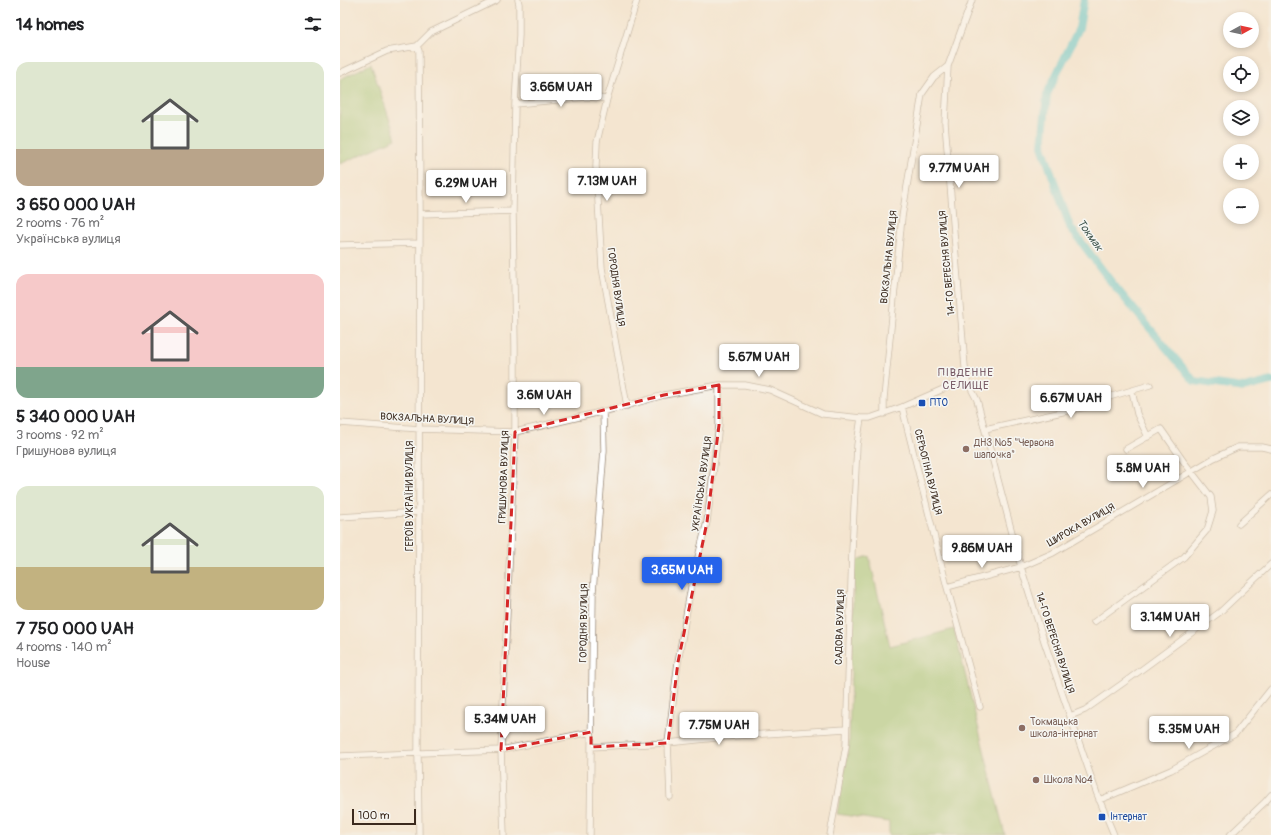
<!DOCTYPE html>
<html lang="en">
<head>
<meta charset="utf-8">
<style>
  body { margin:0; font-family:Pangolin,sans-serif; background:#f2f2f2; color:#202124; height:100vh; display:flex; flex-direction:column; font-size:15px; white-space:nowrap }
  * { box-sizing:border-box; margin:0 }
  p { font-size:13px; color:#757577 }
  .icon { flex:none; width:22px; height:22px; fill:none; stroke:currentColor; stroke-width:2; stroke-linecap:round; stroke-linejoin:round }
  .map { position:relative; flex:1; overflow:hidden }
  .drawer { display:flex; flex-direction:column; background:#fff; width:340px }
  .drawer>* { flex:none }
  .needle { width:26px; rotate:82deg }
  .fabs { position:absolute; left:883px; top:12px; display:grid; gap:8px }
  .fabs a { display:grid; place-items:center; width:36px; height:36px; border-radius:50%; background:#fff; box-shadow:0 2px 6px #0003; font-size:20px }
  .scale { position:absolute; left:12px; bottom:10px; width:64px; box-sizing:border-box; padding-left:4px; border:2px solid #3b2a1e; border-top:0; font-size:11px; line-height:14px; white-space:nowrap; color:#3b2a1e; -webkit-text-stroke:3px #f6f6f2; paint-order:stroke }
  .price { position:absolute; translate:-50% -34px; padding:0 9px; border-radius:4px; background:#fff; color:#222; font-size:13px; line-height:26px; filter:drop-shadow(0 1px 2px #0008) }
  .price::after { content:''; position:absolute; left:50%; top:24px; width:12px; height:9px; margin-left:-6px; background:inherit; clip-path:polygon(0 0,100% 0,50% 100%) }
  .price.current { background:#2563eb; color:#fff }
  ul { padding:0; list-style:none }
  li { display:grid; align-content:center; gap:8px; height:212px; padding:0 16px }
  li span { display:grid; place-items:center; height:124px; border-radius:12px; color:#555 }
  li>.icon { margin-inline-start:auto }
  span .icon { width:72px; height:72px; fill:#fffc; stroke-width:1 }
  li b { font-size:17px }
  h2 { display:flex; justify-content:space-between; align-items:center; height:48px; padding:0 16px; font-size:17px }
  main { display:flex; flex:1; min-height:0 }
  .map>svg:first-child { display:block }
  .green { fill:#9ac470; stroke:#6a7747 }
  .lines { fill:none; stroke-linecap:round; stroke-linejoin:round }
  .river { stroke:#59c6cc; stroke-width:8 }
  .minor-casing { stroke:#988877; stroke-width:7 }
  .minor { stroke:#fff; stroke-width:5.5 }
  .marked { fill:none; stroke:#d62828; stroke-width:3; stroke-dasharray:8 5; stroke-linejoin:round }
  .transit-dot { fill:#1a4fb4; stroke:#f6f6f2; stroke-width:1.5 }
  .education-dot { fill:#8d6e63; stroke:#f6f6f2; stroke-width:1.5 }
  .labels { text-anchor:middle; dominant-baseline:central; stroke-width:3; stroke-linejoin:round; paint-order:stroke }
  .street-label { font-size:10px; fill:#3b2a1e; stroke:#f6f6f2 }
  .transit-label { font-size:10px; fill:#164399; stroke:#f6f6f2; text-anchor:start }
  .education-label { font-size:10px; fill:#785e54; stroke:#f6f6f2; text-anchor:start }
  .water-label { font-size:11px; font-style:italic; fill:#445952; stroke:#f6f6f2 }
  .neighbourhood-label { font-size:11px; letter-spacing:1px; fill:#755762; stroke:#f6f6f2 }
</style>
</head>
<body>
<main>
<section class="drawer">
<h2>14 homes<svg class="icon" aria-label="filters" viewBox="0 0 24 24"><path d="M4 7h16M4 17h16"/><circle cx="9" cy="7" r="2"/><circle cx="15" cy="17" r="2"/></svg></h2>
<ul>
<li><span style="background:linear-gradient(#dfe7d0 70%,#b9a48a 0)"><svg class="icon" aria-label="home" viewBox="0 0 24 24"><path d="M3 11l9-7 9 7M6 9v11h12V9"/></svg></span><div><b>3 650 000 UAH</b><p>2 rooms · 76 m²</p><p>Українська вулиця</p></div></li>
<li><span style="background:linear-gradient(#f6c9c9 75%,#7fa58c 0)"><svg class="icon" aria-label="home" viewBox="0 0 24 24"><path d="M3 11l9-7 9 7M6 9v11h12V9"/></svg></span><div><b>5 340 000 UAH</b><p>3 rooms · 92 m²</p><p>Гришунова вулиця</p></div></li>
<li><span style="background:linear-gradient(#dfe7d0 65%,#c2b280 0)"><svg class="icon" aria-label="home" viewBox="0 0 24 24"><path d="M3 11l9-7 9 7M6 9v11h12V9"/></svg></span><div><b>7 750 000 UAH</b><p>4 rooms · 140 m²</p><p>House</p></div></li>
</ul>
</section>
<div class="map">
<svg width="931" height="835" viewBox="0 0 931 835">
  <rect width="100%" height="100%" fill="#f6f6f2"/>
  <filter id="ink" filterUnits="userSpaceOnUse"><feTurbulence type="fractalNoise" baseFrequency=".025" numOctaves="2"/><feDisplacementMap in="SourceGraphic" scale="8" xChannelSelector="R" yChannelSelector="G"/><feConvolveMatrix kernelMatrix="1 2 1 2 8 2 1 2 1" color-interpolation-filters="sRGB"/></filter>
  <filter id="wash" filterUnits="userSpaceOnUse"><feTurbulence type="fractalNoise" baseFrequency=".012" numOctaves="4" result="noise"/><feDisplacementMap in="SourceGraphic" scale="16" xChannelSelector="R" yChannelSelector="G"/><feGaussianBlur stdDeviation="0.9" result="paint"/><feColorMatrix in="noise" values="0 0 0 0 0 0 0 0 0 0 0 0 0 0 0 0 0 1.4 0 .05"/><feComposite in="paint" operator="in"/></filter>
  <g filter="url(#wash)">
    <rect width="100%" height="100%" fill="#f4e5d0"/>
    <!-- green -->
    <path class="green" d="M31,64l25,75 -56,25v-85z
      M529,556l21,90 64,-17 51,206h-116v-13l-52,-8 12,-68 5,-185z"/>
    <g class="lines">
      <!-- river -->
      <path class="river" d="M744,0l-5,28 -32,66 -5,52 28,81 42,56 82,98 50,7 27,-7"/>
    </g>
  </g>
  <g filter="url(#ink)">
    <g class="lines">
      <defs>
        <path id="minor" d="M632,0l-24,66 -3,57 21,256 11,21 44,167 23,74 53,153 17,41
          M77,46l2,5 1,163 -2,539 1,82
          M0,73l47,-22 30,-5 14,-14 66,-32
          M175,104l74,-7 18,2
          M80,214l93,-3
          M0,245l80,-2
          M792,391l5,23 11,23
          M287,406l-25,-138 -6,-102 1,-24 10,-43 30,-99
          M562,407l45,180 33,120
          M544,414v-16l18,-181 20,-123 12,-17 14,-11
          M0,423l80,6 95,3 103,-24 46,-13 55,-10h26l25,5 53,24 38,4h9l32,-11 64,-28
          M645,429l114,-25 10,-7 41,-12
          M0,517l79,-5
          M899,524l32,-29
          M607,587l74,-20 32,-14 161,-95 24,-11h24l9,2
          M754,622l90,-65 23,-27 6,-19 -2,-14 -27,-35 -23,-33 -35,20
          M730,716l15,-6 41,-29 94,-69 51,-48
          M251,747l77,-4 67,-7 111,-7
          M0,756l161,-6 90,-18
          M330,797l-2,-54 10,-81 14,-81 15,-59 12,-97v-40
          M759,800l13,-5 59,-25 64,-36 36,-45
          M164,835l-3,-85 14,-318v-85l-2,-136 2,-107 4,-69v-31l-1,-4
          M250,835l3,-243 11,-142 -1,-39
          M490,835l16,-89 6,-195 5,-106 4,-27
          M890,835l35,-33 6,-7"/>
      </defs>
      <!-- minor casing -->
      <use href="#minor" class="minor-casing"/>
      <!-- minor -->
      <use href="#minor" class="minor"/>
    </g>
  </g>
  <!-- marked area -->
  <path d="M0 0H931V835H0ZM379,385v40l-12,97 -29,140 -10,81 -77,4v-15l-90,18 14,-318 149,-37z" fill="#f4e5d0" fill-opacity=".55" fill-rule="evenodd"/>
  <path class="marked" d="M379,385v40l-12,97 -29,140 -10,81 -77,4v-15l-90,18 14,-318 149,-37z"/>
  <!-- markers -->
  <g class="transit-dot">
    <rect x="578" y="399" width="8" height="8" rx="2"/>
    <rect x="758" y="813" width="8" height="8" rx="2"/>
  </g>
  <g class="education-dot">
    <circle cx="626" cy="449" r="4"/>
    <circle cx="682" cy="728" r="4"/>
    <circle cx="696" cy="780" r="4"/>
  </g>
  <g class="labels">
    <!-- street labels -->
    <g class="street-label">
      <text transform="translate(549 257) rotate(-84)">ВОКЗАЛЬНА ВУЛИЦЯ</text>
      <text transform="translate(607 263) rotate(-95)">14-ГО ВЕРЕСНЯ ВУЛИЦЯ</text>
      <text transform="translate(276 287) rotate(82)">ГОРОДНЯ ВУЛИЦЯ</text>
      <text transform="translate(87 419) rotate(3)">ВОКЗАЛЬНА ВУЛИЦЯ</text>
      <text transform="translate(588 472) rotate(76)">СЕРЬОГІНА ВУЛИЦЯ</text>
      <text transform="translate(164 477) rotate(-88)">ГРИШУНОВА ВУЛИЦЯ</text>
      <text transform="translate(362 484) rotate(-82)">УКРАЇНСЬКА ВУЛИЦЯ</text>
      <text transform="translate(70 496) rotate(-90)">ГЕРОЇВ УКРАЇНИ ВУЛИЦЯ</text>
      <text transform="translate(741 525) rotate(-30)">ШИРОКА ВУЛИЦЯ</text>
      <text transform="translate(244 623) rotate(-89)">ГОРОДНЯ ВУЛИЦЯ</text>
      <text transform="translate(500 627) rotate(-88)">САДОВА ВУЛИЦЯ</text>
      <text transform="translate(715 643) rotate(72)">14-ГО ВЕРЕСНЯ ВУЛИЦЯ</text>
    </g>
    <!-- transit labels -->
    <g class="transit-label">
      <text x="590" y="403">ПТО</text>
      <text x="770" y="817">Інтернат</text>
    </g>
    <!-- education labels -->
    <g class="education-label">
      <text x="634" y="443">ДНЗ №5 "Червона<tspan x="634" dy="12">шапочка"</tspan></text>
      <text x="690" y="722">Токмацька<tspan x="690" dy="12">школа-інтернат</tspan></text>
      <text x="704" y="780">Школа №4</text>
    </g>
    <!-- water labels -->
    <g class="water-label">
      <text transform="translate(750 235) rotate(55)">Токмак</text>
    </g>
    <!-- neighbourhood labels -->
    <g class="neighbourhood-label">
      <text x="626" y="372">ПІВДЕННЕ<tspan x="626" dy="13">СЕЛИЩЕ</tspan></text>
    </g>
  </g>
</svg>
<div class="fabs">
<a><svg class="needle" viewBox="-14 -14 28 28"><path d="M0-13l5 13h-10z" fill="#e53935"/><path d="M0 13l5-13h-10z" fill="#757577"/></svg></a>
<a><svg class="icon" aria-label="locate" viewBox="0 0 24 24"><circle cx="12" cy="12" r="6"/><path d="M12 2v4M12 18v4M2 12h4M18 12h4"/></svg></a>
<a><svg class="icon" aria-label="layers" viewBox="0 0 24 24"><path d="M12 4l9 5-9 5-9-5zM3 14l9 5 9-5"/></svg></a>
<a>+</a>
<a>−</a>
</div>
<div class="scale">100 m</div>
<b class="price" style="left:221px;top:108px">3.66M UAH</b>
<b class="price" style="left:619px;top:189px">9.77M UAH</b>
<b class="price" style="left:267px;top:202px">7.13M UAH</b>
<b class="price" style="left:126px;top:204px">6.29M UAH</b>
<b class="price" style="left:419px;top:378px">5.67M UAH</b>
<b class="price" style="left:204px;top:416px">3.6M UAH</b>
<b class="price" style="left:731px;top:419px">6.67M UAH</b>
<b class="price" style="left:803px;top:489px">5.8M UAH</b>
<b class="price" style="left:642px;top:569px">9.86M UAH</b>
<b class="price current" style="left:342px;top:591px">3.65M UAH</b>
<b class="price" style="left:830px;top:638px">3.14M UAH</b>
<b class="price" style="left:165px;top:740px">5.34M UAH</b>
<b class="price" style="left:379px;top:746px">7.75M UAH</b>
<b class="price" style="left:849px;top:750px">5.35M UAH</b>
</div>
</main>
</body>
</html>
